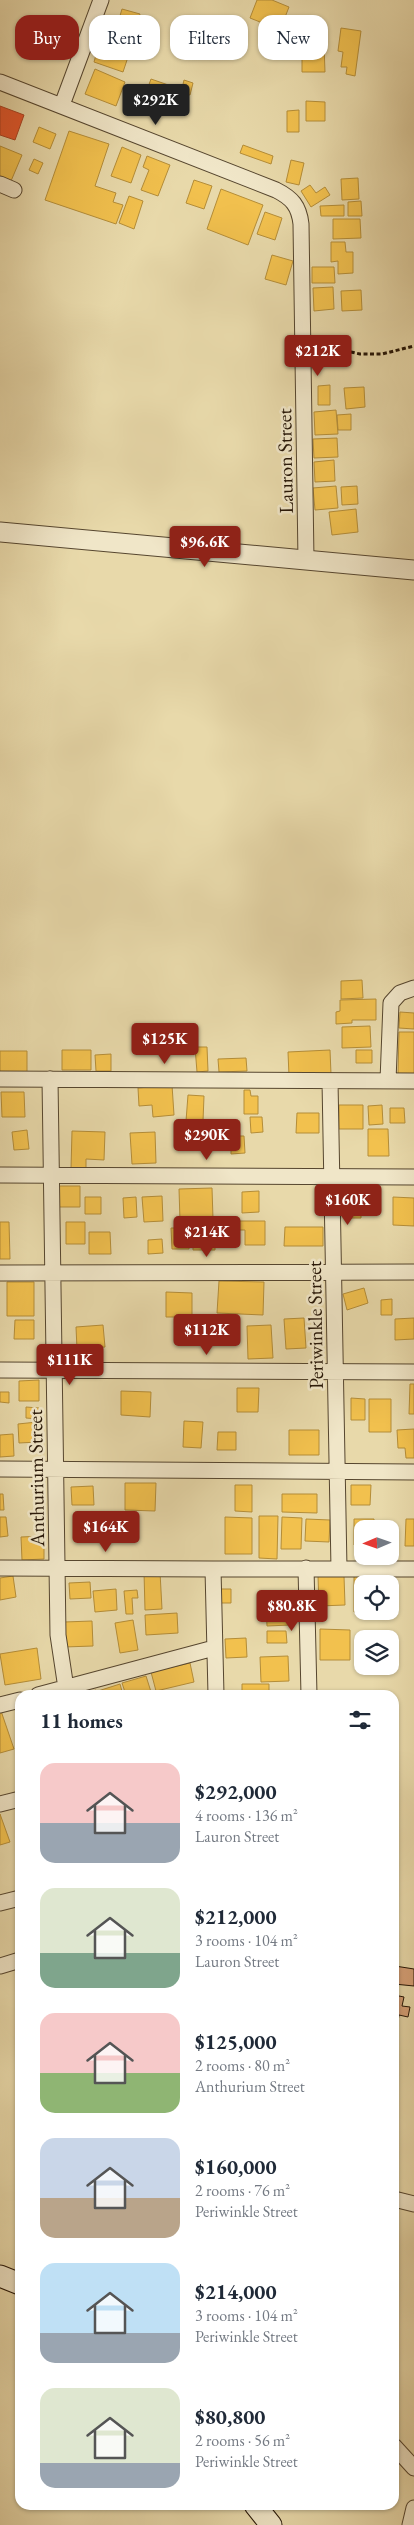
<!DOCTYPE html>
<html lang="en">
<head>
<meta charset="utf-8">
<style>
  body { margin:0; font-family:"EB Garamond",serif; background:#f2f2f3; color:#1f2937; height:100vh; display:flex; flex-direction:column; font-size:19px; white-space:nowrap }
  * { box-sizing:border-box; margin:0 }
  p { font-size:16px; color:#747a83 }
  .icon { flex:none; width:28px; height:28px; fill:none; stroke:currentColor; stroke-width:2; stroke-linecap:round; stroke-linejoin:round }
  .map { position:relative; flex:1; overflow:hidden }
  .details { position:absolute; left:15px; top:1690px; width:384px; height:820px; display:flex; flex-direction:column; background:#fff; border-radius:15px; box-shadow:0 1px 4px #0004 }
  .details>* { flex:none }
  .guide { position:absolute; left:15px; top:15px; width:385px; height:45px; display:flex; gap:10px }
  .needle { width:32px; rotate:268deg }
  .tools { position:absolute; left:354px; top:1520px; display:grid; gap:10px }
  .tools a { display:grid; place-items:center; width:45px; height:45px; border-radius:10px; background:#fff; box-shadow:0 1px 4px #0004; font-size:25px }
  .price { position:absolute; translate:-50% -42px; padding:0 11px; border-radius:5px; background:#8f2418; color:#fff; font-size:16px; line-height:32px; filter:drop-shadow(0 1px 2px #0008) }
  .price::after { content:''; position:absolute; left:50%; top:30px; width:15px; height:11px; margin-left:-8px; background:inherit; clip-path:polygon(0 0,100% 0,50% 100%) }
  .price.on { background:#222; color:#fff }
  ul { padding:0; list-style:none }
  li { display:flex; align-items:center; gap:15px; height:125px; padding:0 25px }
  li span { display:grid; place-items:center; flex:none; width:140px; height:100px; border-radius:15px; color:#555 }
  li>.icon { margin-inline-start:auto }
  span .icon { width:60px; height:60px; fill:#fffc; stroke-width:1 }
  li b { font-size:21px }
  h2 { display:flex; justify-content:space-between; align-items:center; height:60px; padding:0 25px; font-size:21px }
  .pill { padding:0 18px; border-radius:15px; background:#fff; box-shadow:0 1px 4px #0004; font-size:18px; line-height:45px }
  .pill.on { background:#8f2418; color:#fff }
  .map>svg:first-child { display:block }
  .homes { fill:#f2c14e; stroke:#b48d38 }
  .shops { fill:#e4572e; stroke:#ab4322 }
  .building { fill:#d6a178; stroke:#251506 }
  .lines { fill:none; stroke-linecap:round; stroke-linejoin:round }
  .minor-casing { stroke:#56462f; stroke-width:17 }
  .tertiary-casing { stroke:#56462f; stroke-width:21 }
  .secondary-casing { stroke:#251506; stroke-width:23 }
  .path { stroke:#251506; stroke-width:3; stroke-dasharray:4 2.5; stroke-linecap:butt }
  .minor { stroke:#f0e6c8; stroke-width:15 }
  .tertiary { stroke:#f0e6c8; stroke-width:19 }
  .secondary { stroke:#f0e6c8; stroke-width:21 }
  .labels { text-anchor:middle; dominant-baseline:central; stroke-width:5; stroke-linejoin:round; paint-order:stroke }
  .street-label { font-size:20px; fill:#251506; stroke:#f0e6c8 }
</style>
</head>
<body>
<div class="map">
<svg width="414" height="2525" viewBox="0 0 414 2525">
  <rect width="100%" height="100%" fill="#e8d9aa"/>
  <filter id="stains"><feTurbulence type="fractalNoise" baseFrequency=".004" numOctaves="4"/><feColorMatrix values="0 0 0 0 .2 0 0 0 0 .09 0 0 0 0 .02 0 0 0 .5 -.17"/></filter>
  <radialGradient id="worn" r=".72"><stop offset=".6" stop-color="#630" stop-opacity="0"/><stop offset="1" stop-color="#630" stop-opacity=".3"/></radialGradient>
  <!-- homes -->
  <path class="homes" d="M257,0h15l17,7 -9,23 -30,-12z
    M122,9l18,5 -5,17 -18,-5z
    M341,28l20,3 -6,45 -9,-2 1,-7h-6l2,-15 -5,-1z
    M271,32l26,3 -2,20 -26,-3z
    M324,45l1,27h-23v-26z
    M98,48l30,9 -5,15 -29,-10z
    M95,69l30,13 -9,24 -31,-12z
    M151,79l26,9 -9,26 -22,-7 6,-15 -5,-2z
    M184,80l9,3 -3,12 -9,-2z
    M306,101l19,1v19h-19z
    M299,110v22h-12v-21z
    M39,127l17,7 -6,15 -17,-7z
    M69,131l40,13 -14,42 21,7 -3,9 10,3 -7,19 -71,-24z
    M243,145l30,11 -2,8 -31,-11z
    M0,146l22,9 -11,26 -11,-4z
    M122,147l19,8 -10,28 -20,-7z
    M147,156l23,9 -12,31 -17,-6 8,-20 -6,-3z
    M34,159l9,4 -5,11 -9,-4z
    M291,160l13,3 -5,22 -13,-3z
    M358,178l1,21 -17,1 -1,-21z
    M194,180l18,6 -8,23 -18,-6z
    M310,185l6,8 9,-6 5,8 -19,12 -10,-16z
    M221,189l42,16 -15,40 -41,-16z
    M129,196l14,5 -9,28 -15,-6z
    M361,201l1,15h-14v-14z
    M344,205v11h-23l-1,-10z
    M265,212l17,6 -7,22 -18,-6z
    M333,219h27l1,19 -28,1z
    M331,242h14l1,10h7v21l-15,1v-13l-7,1z
    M272,255l21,6 -7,24 -21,-6z
    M312,267h22l1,16h-23z
    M333,287l1,22 -20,2 -1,-23z
    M361,290l1,20 -20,1 -1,-20z
    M330,385v20h-12v-19z
    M364,387l1,20 -19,2 -2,-21z
    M336,410l2,24 -23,1 -1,-23z
    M351,414v16h-13l-1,-15z
    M337,438l1,19 -24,1 -1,-19z
    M334,460l1,21 -20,1 -1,-20z
    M336,486l2,22 -23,2 -2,-22z
    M357,486l1,18 -16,1 -1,-18z
    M356,509l2,23 -26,3 -3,-23z
    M362,980l1,18 -22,1v-18z
    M376,999v21h-24v3l-16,1v-12l4,-1v-11z
    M400,1012l14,1v16l-15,-1z
    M370,1026l1,21 -29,1v-21z
    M399,1032h15v42h-16z
    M195,1047h12l1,24 -11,1z
    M62,1050h29v20h-29z
    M330,1050l1,24 -42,2 -1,-24z
    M356,1050h16v13h-16z
    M0,1051h27v23h-27z
    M111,1054v17h-15l-1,-16z
    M246,1058l1,13 -28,1 -1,-13z
    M172,1085l2,30 -21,2 -1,-12 -13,1 -1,-18z
    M244,1090h6l1,6h7v18h-14z
    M1,1092h23l1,25h-23z
    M188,1095l16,1 -1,25h-17z
    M339,1105h24v24h-24z
    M382,1105l1,19 -14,1 -1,-19z
    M390,1108h14l1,15h-15z
    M297,1113h22v20h-23z
    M250,1117h12l1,15 -12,1z
    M368,1129h20l1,27h-21z
    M27,1130l2,19 -15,1 -2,-18z
    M72,1131l33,1 -1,28 -18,-1v11l-15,-1z
    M155,1132l1,31 -24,1 -2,-31z
    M231,1136h13l1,17 -14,1z
    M59,1186h21v21h-21z
    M212,1188l1,31 -33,2 -1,-32z
    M259,1191v21l-17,1v-21z
    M162,1196l1,25 -19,1 -2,-25z
    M85,1197h16v17h-16z
    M136,1197l1,20 -13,1 -1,-20z
    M393,1197l21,1v28l-21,-1z
    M344,1200h17v18h-17z
    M236,1221h29v24h-20v-15h-8z
    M0,1222h9l1,37h-10z
    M66,1222h19v22h-19z
    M193,1224h22v26h-22z
    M285,1227h38v19h-39z
    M171,1228h18v21h-17z
    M89,1232h21l1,22h-22z
    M162,1239l1,14 -15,1v-14z
    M219,1281l45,1 -1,33 -46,-2z
    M7,1282h27v34h-27z
    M364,1288l4,15 -21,7 -4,-16z
    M166,1292l26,1v24h-26z
    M392,1299v16h-11v-15z
    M304,1318l2,30 -20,1 -2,-30z
    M414,1318v21l-19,1v-21z
    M15,1320h19v19h-20z
    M103,1325l2,22 -28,2 -1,-22z
    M271,1325l2,33 -25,1 -1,-33z
    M39,1380v21h-20v-20z
    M410,1384h4v30h-5z
    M237,1388h22l-1,24h-21z
    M121,1391l30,1 -1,25 -29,-2z
    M0,1392h9v11l-9,-1z
    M351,1398l14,1v21h-14z
    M369,1399h22v33h-22z
    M26,1407l13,1v11l-13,-1z
    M184,1421l19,1 -2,26 -18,-1z
    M37,1422l1,20 -19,1 -1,-19z
    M414,1429v29h-8l-1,-10h-7l-1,-18z
    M289,1430h30v25h-30z
    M218,1432h18v18h-19z
    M13,1434l1,22 -14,1v-22z
    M125,1483h31l-1,28 -30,-1z
    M235,1485h17v27l-17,-1z
    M351,1485h20l-1,20h-19z
    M93,1486l1,19h-22l-1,-18z
    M0,1494h3l1,16h-4z
    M282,1494h35v19l-35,-1z
    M259,1516h19l-1,43 -18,-1z
    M0,1517h6l2,19 -8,1z
    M225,1517l27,1v36h-27z
    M282,1517l20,1 -1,31h-20z
    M306,1519l24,1 -1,22 -24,-1z
    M354,1519h20v10h-12v15l-8,1z
    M406,1519h8v27h-9z
    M44,1536v23l-22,1 -1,-23z
    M144,1572h16l2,37 -17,1z
    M354,1575h25l1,9h-18v27l18,1h-26z
    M13,1576l3,21 -16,3v-22z
    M318,1576h26l1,29 -26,1z
    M90,1582l1,16 -21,1 -1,-16z
    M116,1589l1,21 -22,2 -2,-21z
    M219,1589h12v14h-12z
    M137,1590l1,8h-6l1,16h-7l-2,-23z
    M289,1603l1,22 -23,1 -1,-22z
    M177,1613l1,20 -32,2 -1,-20z
    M133,1620l5,30 -18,3 -5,-30z
    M92,1621l1,25 -29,1v-25z
    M320,1629l30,1v30h-30z
    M267,1631h19l1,12h-20z
    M246,1638l1,19 -21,1 -1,-19z
    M37,1648l4,31 -36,6 -5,-31z
    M288,1656l1,25 -28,1 -1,-25z
    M190,1663l4,19 -38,9 -5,-19z
    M146,1676l6,19h-26l-4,-12z
    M120,1684l3,11h-24l-1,-4z
    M242,1684h27v11h-27z
    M96,1690l2,5h-18z
    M0,1708l14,41 -14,4z
    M0,1814l10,28 -10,3z
    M20,1910v14l-4,-13z"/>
  <!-- shops -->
  <path class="shops" d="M0,106l24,9 -9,25 -15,-5z"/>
  <!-- building -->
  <path class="building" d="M395,1966l19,3v17l-20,-2z
    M394,1995l10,2 -2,9 8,1 -2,10 -9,-2 -1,7 -4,-1z"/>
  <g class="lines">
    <defs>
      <path id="minor" d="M0,82l276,108c16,8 23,16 25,34l5,336
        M62,105l39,-105
        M0,184l14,6
        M0,1079l414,2
        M50,1079l8,556 9,60
        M330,1081l9,488
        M388,1081l3,-78 9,-10 14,-5
        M0,1175l414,2
        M0,1273l414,-1
        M0,1370l414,2
        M0,1469l414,3
        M0,1568l213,1
        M306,1568l3,127
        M38,1695l176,-47
        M216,1695l-3,-126h201
        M0,1705l20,-5
        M0,1804l20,-5
        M0,1903l20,-5
        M0,1966l20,-6
        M394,2199l20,5
        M394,2446l20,22
        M410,2525l4,-17"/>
      <path id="tertiary" d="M0,532l414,38"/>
      <path id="secondary" d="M0,2276l20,8
        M255,2505l16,20"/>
    </defs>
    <!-- minor casing -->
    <use href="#minor" class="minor-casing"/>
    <!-- tertiary casing -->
    <use href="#tertiary" class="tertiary-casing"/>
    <!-- secondary casing -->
    <use href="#secondary" class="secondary-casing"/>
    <!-- path -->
    <path class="path" d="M319,345l41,9h22l32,-8"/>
    <!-- minor -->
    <use href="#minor" class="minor"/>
    <!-- tertiary -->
    <use href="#tertiary" class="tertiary"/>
    <!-- secondary -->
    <use href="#secondary" class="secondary"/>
  </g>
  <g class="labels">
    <!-- street labels -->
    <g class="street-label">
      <text transform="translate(285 461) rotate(-91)">Lauron Street</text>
      <text transform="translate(315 1325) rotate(-91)">Periwinkle Street</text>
      <text transform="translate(36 1478) rotate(-91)">Anthurium Street</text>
    </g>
  </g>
  <rect width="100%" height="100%" filter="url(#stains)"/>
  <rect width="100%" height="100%" fill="url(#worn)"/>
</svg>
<div class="tools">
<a><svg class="needle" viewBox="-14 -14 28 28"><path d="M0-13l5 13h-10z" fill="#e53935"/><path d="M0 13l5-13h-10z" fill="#747a83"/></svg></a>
<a><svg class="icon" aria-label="locate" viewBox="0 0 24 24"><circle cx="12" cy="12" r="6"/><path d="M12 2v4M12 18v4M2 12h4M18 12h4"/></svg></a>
<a><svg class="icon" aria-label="layers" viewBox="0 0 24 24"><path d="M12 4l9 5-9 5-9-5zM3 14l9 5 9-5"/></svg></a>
</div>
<b class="price on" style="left:156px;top:126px">$292K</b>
<b class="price" style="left:318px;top:377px">$212K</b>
<b class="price" style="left:205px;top:568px">$96.6K</b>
<b class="price" style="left:165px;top:1065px">$125K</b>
<b class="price" style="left:207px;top:1161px">$290K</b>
<b class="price" style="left:348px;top:1226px">$160K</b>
<b class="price" style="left:207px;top:1258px">$214K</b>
<b class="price" style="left:207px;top:1356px">$112K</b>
<b class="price" style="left:70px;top:1386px">$111K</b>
<b class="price" style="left:106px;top:1553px">$164K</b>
<b class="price" style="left:292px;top:1632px">$80.8K</b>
<div class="guide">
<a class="pill on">Buy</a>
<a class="pill">Rent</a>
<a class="pill">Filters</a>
<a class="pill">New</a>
</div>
<section class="details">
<h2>11 homes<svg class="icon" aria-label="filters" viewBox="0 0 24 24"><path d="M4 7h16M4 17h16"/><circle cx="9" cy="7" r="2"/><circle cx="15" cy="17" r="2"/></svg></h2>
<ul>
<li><span style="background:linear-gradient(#f6c9c9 60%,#9aa5b1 0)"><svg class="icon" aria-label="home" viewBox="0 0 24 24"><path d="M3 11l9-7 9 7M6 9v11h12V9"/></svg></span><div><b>$292,000</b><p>4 rooms · 136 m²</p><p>Lauron Street</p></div></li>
<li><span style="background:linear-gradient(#dfe7d0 65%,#7fa58c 0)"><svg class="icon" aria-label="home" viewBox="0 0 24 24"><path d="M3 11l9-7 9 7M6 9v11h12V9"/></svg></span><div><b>$212,000</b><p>3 rooms · 104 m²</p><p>Lauron Street</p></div></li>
<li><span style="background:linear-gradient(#f6c9c9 60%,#8fb573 0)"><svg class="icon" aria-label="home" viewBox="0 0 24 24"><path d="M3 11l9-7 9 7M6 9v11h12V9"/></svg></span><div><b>$125,000</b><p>2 rooms · 80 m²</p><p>Anthurium Street</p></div></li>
<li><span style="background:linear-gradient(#c9d6e8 60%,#b9a48a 0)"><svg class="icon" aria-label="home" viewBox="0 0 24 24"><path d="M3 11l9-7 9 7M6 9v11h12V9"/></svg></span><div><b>$160,000</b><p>2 rooms · 76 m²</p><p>Periwinkle Street</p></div></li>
<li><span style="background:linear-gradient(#bfe0f5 70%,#9aa5b1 0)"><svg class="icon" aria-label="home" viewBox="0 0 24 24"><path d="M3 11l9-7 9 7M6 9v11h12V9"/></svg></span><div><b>$214,000</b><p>3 rooms · 104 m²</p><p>Periwinkle Street</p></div></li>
<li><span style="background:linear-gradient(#dfe7d0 75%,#9aa5b1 0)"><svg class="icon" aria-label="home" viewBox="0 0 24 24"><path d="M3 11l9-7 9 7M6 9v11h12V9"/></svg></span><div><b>$80,800</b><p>2 rooms · 56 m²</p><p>Periwinkle Street</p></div></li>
</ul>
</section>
</div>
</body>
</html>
